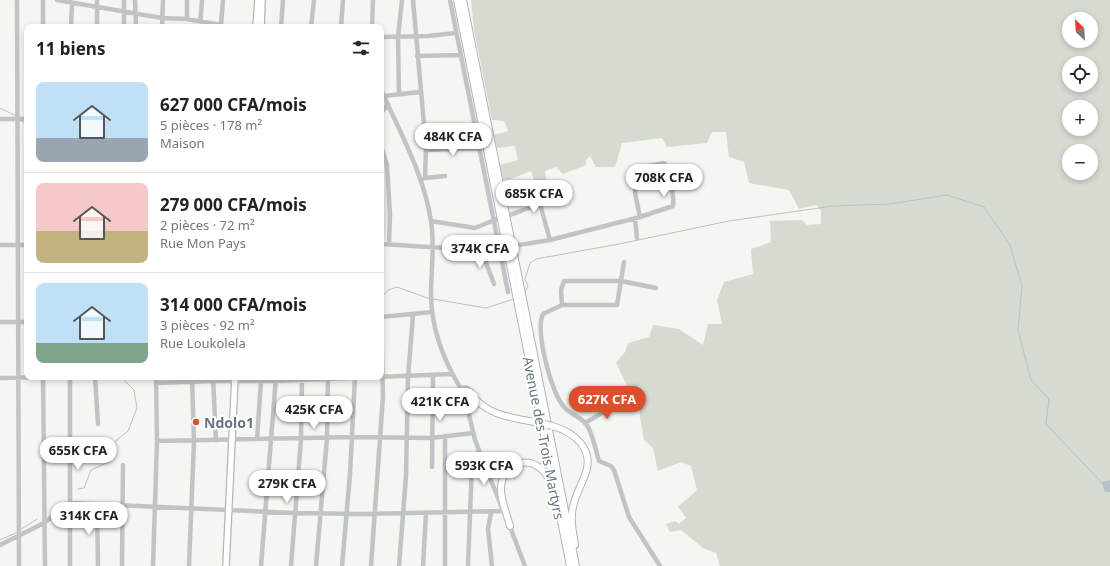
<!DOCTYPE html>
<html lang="fr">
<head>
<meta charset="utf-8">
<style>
  body { margin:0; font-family:"Noto Sans",sans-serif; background:#f2f2f2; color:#222; height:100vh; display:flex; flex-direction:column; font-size:15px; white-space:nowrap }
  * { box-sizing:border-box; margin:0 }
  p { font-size:13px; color:#767676 }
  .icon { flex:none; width:22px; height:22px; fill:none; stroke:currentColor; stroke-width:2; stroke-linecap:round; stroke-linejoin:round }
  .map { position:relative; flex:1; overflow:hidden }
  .panel { position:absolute; left:24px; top:24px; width:360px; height:356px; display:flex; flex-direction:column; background:#fff; border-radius:8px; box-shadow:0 2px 6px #0003 }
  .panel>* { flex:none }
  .needle { width:26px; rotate:335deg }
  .tools { position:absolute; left:1062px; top:12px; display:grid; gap:8px }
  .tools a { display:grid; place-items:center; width:36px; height:36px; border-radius:50%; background:#fff; box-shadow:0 2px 6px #0003; font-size:20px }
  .price { position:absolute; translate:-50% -34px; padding:0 9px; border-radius:14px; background:#fff; color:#222; font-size:13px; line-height:26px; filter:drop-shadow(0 1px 2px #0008) }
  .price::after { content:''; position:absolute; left:50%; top:24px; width:12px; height:9px; margin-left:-6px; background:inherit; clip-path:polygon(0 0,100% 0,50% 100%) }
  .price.selected { background:#db502b; color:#fff }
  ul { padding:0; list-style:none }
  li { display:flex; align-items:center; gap:12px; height:100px; padding:0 12px }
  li+li { border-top:1px solid #e0e0e0 }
  li span { display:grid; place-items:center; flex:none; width:112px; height:80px; border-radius:8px; color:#555 }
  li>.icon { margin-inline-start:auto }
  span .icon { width:48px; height:48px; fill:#fffc; stroke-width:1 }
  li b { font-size:17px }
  h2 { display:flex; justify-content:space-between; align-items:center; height:48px; padding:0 12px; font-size:17px }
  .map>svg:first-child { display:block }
  .built { fill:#e5e6e4 }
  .green { fill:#d6dbd2; fill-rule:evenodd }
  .water { fill:#b6c2c6 }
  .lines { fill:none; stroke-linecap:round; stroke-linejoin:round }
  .stream { stroke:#b6c2c6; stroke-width:1 }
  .major-casing { stroke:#b1b6b9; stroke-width:8 }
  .highway-casing { stroke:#b1b5b8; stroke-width:8 }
  .minor { stroke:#c0c4c7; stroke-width:4.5 }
  .major { stroke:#fff; stroke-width:5.5 }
  .highway { stroke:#fff; stroke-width:6 }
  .highway-bridge-casing { stroke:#b1b5b8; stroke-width:8; stroke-linecap:butt }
  .highway-bridge { stroke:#fff; stroke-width:6 }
  .poi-dot { fill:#db502b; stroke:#fff; stroke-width:1.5 }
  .labels { text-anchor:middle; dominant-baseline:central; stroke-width:4; stroke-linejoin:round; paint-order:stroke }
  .poi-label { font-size:14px; font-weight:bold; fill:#657581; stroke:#fff; text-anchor:start }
  .street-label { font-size:14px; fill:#657581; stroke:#fff }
</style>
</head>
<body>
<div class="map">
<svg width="1110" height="566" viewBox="0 0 1110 566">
  <rect width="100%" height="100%" fill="#f5f5f1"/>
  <!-- built -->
  <path class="built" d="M381,156l4,8 2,53 -2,24h-4z"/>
  <!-- green -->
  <path class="green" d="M471,0h639v480l-9,2 4,10h5v74h-390l-4,-13 -13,-5 -22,-18 -11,2 -4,-8 9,-3 4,3 7,-6 -8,-11 19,-17 -6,-24 -10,-4 -23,9 -5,-23 -9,-8 -5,-29 -23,-48 9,-11 3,-9 21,-6 4,-12 26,4 24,16 5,-21h14l-5,-24 7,-18 29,-8 -2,-25 20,-7 -1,-21 32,-1 5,5 14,-1v-13l-4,-6 -18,4 -10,-19 -40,-7 -5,-21 -15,-5 -3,-25h-14l-5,11 -40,4 -5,-9 -40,5 -7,24h-19l-6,-11 -4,4v5l-23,9 -7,-7 -11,4 4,22 -10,4 -8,-26 -27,11 -4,-17 18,-5 -3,-14 -18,2 -3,-13 14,-4 -4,-10 -12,-1 -18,-90zM1069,19h22v22h-22zM1069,63h22v22h-22zM1069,107h22v22h-22zM1069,151h22v22h-22z"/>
  <!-- water -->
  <path class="water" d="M1110,480v12h-5l-4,-10z"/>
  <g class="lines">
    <!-- stream -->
    <path class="stream" d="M0,108l16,8
      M21,120l6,6
      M524,294l4,-8 -3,-7 5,-16 6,-4 83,-15 110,-23 104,-15 57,-2 57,-9 37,12 26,38 12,41 -4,44 13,50 18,19 -3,25 55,58
      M381,298l7,-8 9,-3 33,12
      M433,299l53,9 28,-9
      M78,489l6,-1 7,-18 20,-9v-16l17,-14 9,-23 -3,-18 -13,-13
      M20,530l17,-11
      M0,540l18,-8"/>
    <defs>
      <path id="major" d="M256,27l2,-27
        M261,27l1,-27
        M226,566l9,-189"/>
      <path id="highway" d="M525,309l51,257
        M519,310l51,256
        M471,393c14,23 44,25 69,30
        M552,426c23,6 43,24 33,49 -4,11 -10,21 -12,32 -3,13 0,25 2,38
        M481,456l17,10 13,1
        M510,526c-3,-12 -10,-27 -9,-39 3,-31 40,-33 50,-3"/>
    </defs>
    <!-- major casing -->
    <use href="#major" class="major-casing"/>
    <!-- highway casing -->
    <use href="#highway" class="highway-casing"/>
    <!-- minor -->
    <path class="minor" d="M17,0l2,566
      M43,0v27
      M57,0l105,18 25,1 45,8
      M135,0l1,27
      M413,0l13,147 -1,31 -5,2
      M450,0l58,292
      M187,19v-19
      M221,25l2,-25
      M71,27l1,-24
      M97,27v-27
      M124,27v-27
      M162,27l1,-27
      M200,27l2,-27
      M281,27l2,-27
      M311,27l3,-27
      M341,27l2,-27
      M372,27l1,-27
      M381,37l47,-1 28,-3
      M417,56l44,-1
      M381,90c19,42 43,85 50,131 4,24 0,49 0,73 0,33 13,67 30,95
      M399,93l-1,-56 4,-37
      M384,96l36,-4
      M381,113l7,-9
      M0,119h27
      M381,125l1,24 5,16 3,50 -1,29
      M426,150l54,-2
      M425,178l20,-2
      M532,184l8,20 10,36
      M504,217l36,-13 12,-8 14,-5
      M635,218l2,20
      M431,221l44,7 22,-9
      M381,244l81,5 38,-1 50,-8 90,-23 33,-11c1,-8 -3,-38 -9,-43l-26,5 -3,25 5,24
      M0,245h27
      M381,247l1,18
      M481,249l13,35
      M624,262l-7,43h-55l-19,9c-8,18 8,77 21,93 5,7 16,9 22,17 6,7 10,27 13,37l12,5 3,4 15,47 31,49
      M562,305l-1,-15 3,-9h57l35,7
      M381,317l51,-5
      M0,322h27
      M43,377l2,189
      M70,377v189
      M95,377l3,47
      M213,377l3,64
      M0,378l39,-1
      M156,383l58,-2h62l176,-7
      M459.5 393a5.5 5.5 0 1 1 11 0a5.5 5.5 0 1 1-11 0Z
      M465,398l10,42 27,68
      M585,423l36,-21
      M445,436v130
      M257,439l4,-58
      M157,441l195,-4 79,1 42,-5
      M432,467l1,-91
      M97,505l1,61
      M491,513l-3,16 4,37
      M509,524l16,42
      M0,545l44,-22 26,-20 225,10 66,1 142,-3
      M122,566l1,-101
      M153,566l4,-125 -1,-64
      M189,566l5,-125 -2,-64
      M261,566l15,-189
      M291,566l10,-127 1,-61
      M316,566l11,-128 1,-61
      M342,566l8,-92 5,-97
      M371,566l12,-170 -2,-79
      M399,566l7,-90 2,-99 5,-62
      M423,566l3,-53
      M468,566l4,-103 7,-13"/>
    <!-- major -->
    <use href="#major" class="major"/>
    <!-- highway -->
    <use href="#highway" class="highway"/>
    <defs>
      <path id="highway-bridge" d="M457,0l62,310
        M463,0l62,309
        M540,423l12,3"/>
    </defs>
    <!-- highway-bridge casing -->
    <use href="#highway-bridge" class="highway-bridge-casing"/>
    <!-- highway-bridge -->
    <use href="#highway-bridge" class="highway-bridge"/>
  </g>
  <!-- markers -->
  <circle class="poi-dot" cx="196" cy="422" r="4"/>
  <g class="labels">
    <!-- poi labels -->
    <g class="poi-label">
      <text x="204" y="422">Ndolo1</text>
    </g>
    <!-- street labels -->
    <g class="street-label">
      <text transform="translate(544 438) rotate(79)">Avenue des Trois Martyrs</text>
    </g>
  </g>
</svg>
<div class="tools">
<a><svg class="needle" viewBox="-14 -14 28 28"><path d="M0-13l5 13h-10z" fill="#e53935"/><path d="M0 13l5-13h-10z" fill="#767676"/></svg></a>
<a><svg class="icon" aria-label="locate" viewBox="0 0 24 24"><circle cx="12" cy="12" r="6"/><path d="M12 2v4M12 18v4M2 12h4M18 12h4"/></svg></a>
<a>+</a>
<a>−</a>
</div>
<b class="price" style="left:453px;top:157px">484K CFA</b>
<b class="price" style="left:664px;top:198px">708K CFA</b>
<b class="price" style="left:534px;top:214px">685K CFA</b>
<b class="price" style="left:480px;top:269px">374K CFA</b>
<b class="price selected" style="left:607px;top:420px">627K CFA</b>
<b class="price" style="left:440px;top:422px">421K CFA</b>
<b class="price" style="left:314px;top:430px">425K CFA</b>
<b class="price" style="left:78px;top:471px">655K CFA</b>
<b class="price" style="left:484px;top:486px">593K CFA</b>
<b class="price" style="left:287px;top:504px">279K CFA</b>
<b class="price" style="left:89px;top:536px">314K CFA</b>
<section class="panel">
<h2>11 biens<svg class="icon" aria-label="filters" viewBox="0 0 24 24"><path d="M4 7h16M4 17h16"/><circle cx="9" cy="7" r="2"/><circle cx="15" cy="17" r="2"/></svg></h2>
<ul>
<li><span style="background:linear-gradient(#bfe0f5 70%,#9aa5b1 0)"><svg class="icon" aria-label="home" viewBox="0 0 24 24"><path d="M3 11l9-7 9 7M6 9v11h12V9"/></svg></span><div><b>627 000 CFA/mois</b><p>5 pièces · 178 m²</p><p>Maison</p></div></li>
<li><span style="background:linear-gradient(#f6c9c9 60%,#c2b280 0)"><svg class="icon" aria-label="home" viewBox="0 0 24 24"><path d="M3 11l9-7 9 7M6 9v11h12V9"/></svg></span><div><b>279 000 CFA/mois</b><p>2 pièces · 72 m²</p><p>Rue Mon Pays</p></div></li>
<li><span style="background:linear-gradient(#bfe0f5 75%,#7fa58c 0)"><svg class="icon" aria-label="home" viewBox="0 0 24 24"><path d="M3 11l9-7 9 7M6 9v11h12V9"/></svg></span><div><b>314 000 CFA/mois</b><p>3 pièces · 92 m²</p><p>Rue Loukolela</p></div></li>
</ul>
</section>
</div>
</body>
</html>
